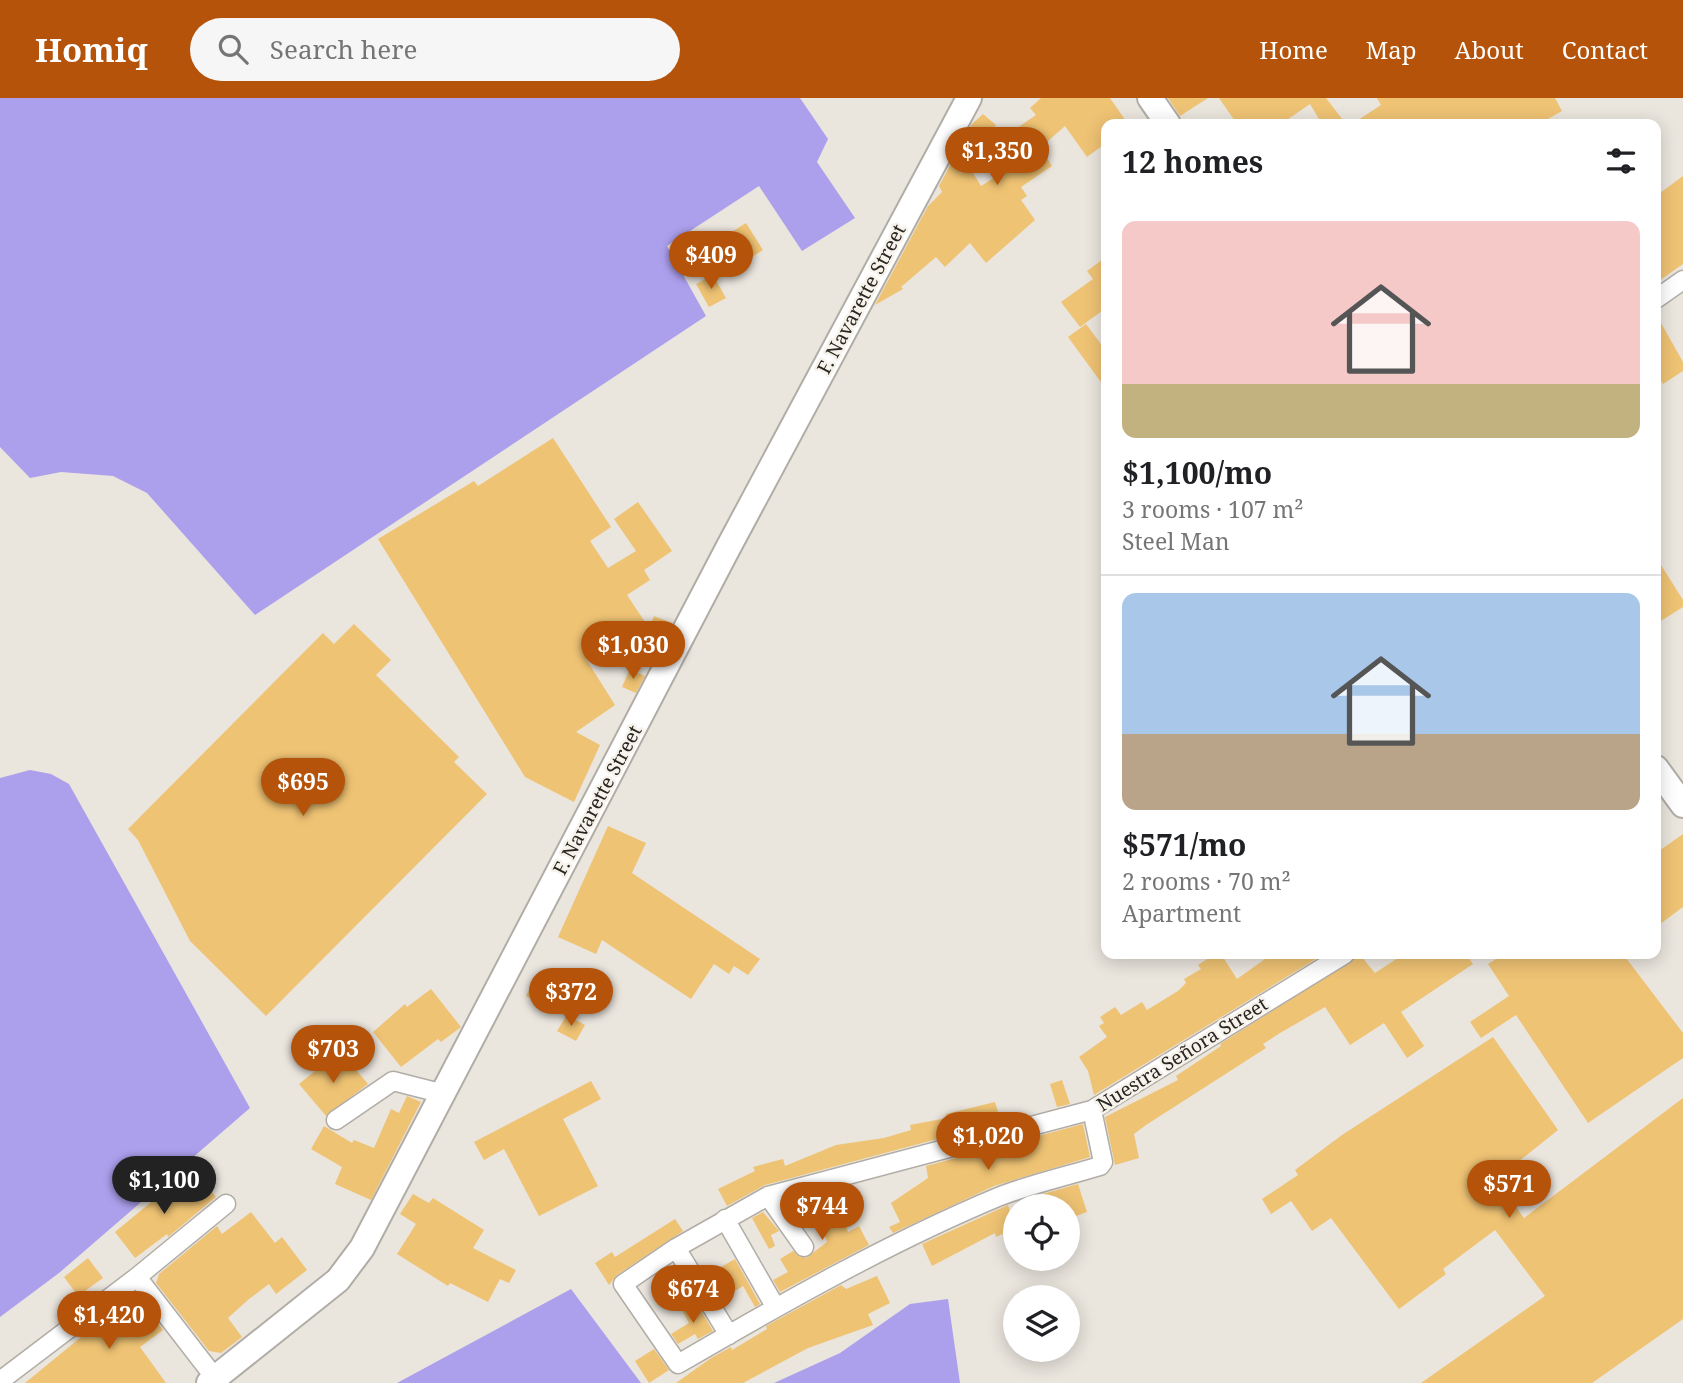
<!DOCTYPE html>
<html lang="en">
<head>
<meta charset="utf-8">
<style>
  body { margin:0; font-family:"Noto Serif",serif; background:#f6f6f6; color:#202124; height:100vh; display:flex; flex-direction:column; font-size:26px; white-space:nowrap }
  * { box-sizing:border-box; margin:0 }
  p { font-size:23px; color:#757577 }
  .icon { flex:none; width:38px; height:38px; fill:none; stroke:currentColor; stroke-width:2; stroke-linecap:round; stroke-linejoin:round }
  .map { position:relative; flex:1; overflow:hidden }
  .details { position:absolute; left:1101px; top:21px; width:560px; height:840px; display:flex; flex-direction:column; background:#fff; border-radius:14px; box-shadow:0 4px 18px #0003 }
  .details>* { flex:none }
  .buttons { position:absolute; left:1003px; top:1096px; display:grid; gap:14px }
  .buttons a { display:grid; place-items:center; width:77px; height:77px; border-radius:50%; background:#fff; box-shadow:0 4px 18px #0003; font-size:35px }
  .price { position:absolute; translate:-50% -60px; padding:0 16px; border-radius:24px; background:#b45309; color:#fff; font-size:23px; line-height:46px; filter:drop-shadow(0 2px 4px #0008) }
  .price::after { content:''; position:absolute; left:50%; top:42px; width:21px; height:16px; margin-left:-10px; background:inherit; clip-path:polygon(0 0,100% 0,50% 100%) }
  .price.active { background:#222; color:#fff }
  ul { padding:0; list-style:none }
  li { display:grid; align-content:center; gap:14px; height:371px; padding:0 21px }
  li+li { border-top:2px solid #e0e0e0 }
  li span { display:grid; place-items:center; height:217px; border-radius:14px; color:#555 }
  li>.icon { margin-inline-start:auto }
  span .icon { width:126px; height:126px; fill:#fffc; stroke-width:1 }
  li b { font-size:30px }
  h2 { display:flex; justify-content:space-between; align-items:center; height:84px; padding:0 21px; font-size:30px }
  header { display:flex; align-items:center; gap:42px; box-sizing:border-box; height:98px; padding:0 35px; background:#b45309; color:#fff }
  header strong { font-size:33px }
  nav { display:flex; gap:38px; margin-inline-start:auto; font-size:24px }
  .search { width:490px; height:63px; background:#f6f6f6; display:flex; align-items:center; gap:18px; box-sizing:border-box; padding:0 24px; border-radius:38px; color:#757577; font-size:26px }
  .map>svg:first-child { display:block }
  .water { fill:#aca0ed }
  .building { fill:#efc374 }
  .lines { fill:none; stroke-linecap:round; stroke-linejoin:round }
  .minor-casing { stroke:#b1ada6; stroke-width:21 }
  .secondary-casing { stroke:#b1ada6; stroke-width:28 }
  .minor { stroke:#fff; stroke-width:18 }
  .secondary { stroke:#fff; stroke-width:24 }
  .labels { text-anchor:middle; dominant-baseline:central; stroke-width:5; stroke-linejoin:round; paint-order:stroke }
  .street-label { font-size:19px; fill:#282623; stroke:#f7f2ea }
</style>
</head>
<body>
<header>
<strong>Homiq</strong>
<div class="search"><svg class="icon" aria-label="search" viewBox="0 0 24 24"><circle cx="10" cy="10" r="6"/><path d="M15 15l6 6"/></svg>Search here</div>
<nav><a>Home</a><a>Map</a><a>About</a><a>Contact</a></nav>
</header>
<div class="map">
<svg width="1683" height="1285" viewBox="0 0 1683 1285">
  <rect width="100%" height="100%" fill="#eae5dd"/>
  <!-- water -->
  <path class="water" d="M0,0h800l28,41 -11,23 38,56 -53,33 -43,-65 -92,60 39,70 -451,299 -108,-122 -34,-17 -52,-4 -31,6 -30,-31z
    M30,672l21,4 18,10 181,324 -191,165 -59,44v-539z
    M571,1191l70,94h-244z
    M948,1201l12,84h-186l66,-30 70,-49z"/>
  <!-- building -->
  <path class="building" d="M1041,0h69l18,26h-22v19l-19,14 -22,-31 -25,22 12,18 -31,21 6,9 -6,4 14,20 -49,43 -16,-20 -25,24 -9,-10 -35,30 2,2 -28,16 53,-99 14,-14 -3,-6 33,-62 11,-10 13,11 -33,32 18,29 42,-27 -16,-24 29,-20 -6,-7z
    M1168,0h40l-28,18z
    M1219,0h107l20,26h-24l-12,-20 -29,20h-44z
    M1377,0h178l7,13 -23,13h-187l29,-19z
    M1683,78v88l-27,19v-87z
    M746,125l17,27 -45,28 -17,-27z
    M1106,159v51l-26,19 -19,-25 32,-23 -6,-8z
    M713,177l13,23 -17,9 -13,-23z
    M1656,216l27,48v9l-20,13 -7,-12z
    M1086,226l20,27v38l-38,-52z
    M553,340l58,89 -21,14 18,27 28,-17 -22,-32 24,-17 34,49 -28,19 6,10 -23,15 22,33 5,-12 18,7 -9,17 -31,-12 -46,31 29,46 -39,27 24,13 -26,57 -49,-25 -147,-238 96,-58 4,5z
    M1656,459l27,43v7l-27,17z
    M354,526l37,36 -15,15 83,82 -5,5 33,32 -221,222 -76,-75 -52,-101 -10,-11 195,-196 11,11z
    M630,571l15,7 -9,17 -14,-6z
    M608,728l38,17 -14,30 128,86 -12,16 -14,-9 -5,8 -15,-10 -23,35 -89,-59 -6,14 -38,-17z
    M1683,736v73l-27,20v-74z
    M1215,856h6l16,25 35,-25h52l-230,141 -6,-24 -9,-14 28,-20 -8,-11 5,-3 -4,-6 15,-10 6,8 21,-13 5,8 31,-19 8,-8 -2,-4 17,-10 -3,-4z
    M1404,856h62l7,10 -72,48 23,34 -17,12 -23,-35 -34,22 -25,-38 -45,26 -17,11 3,4 -120,77 -12,9 5,24 -24,7 -10,-48 73,-37 -2,-4 45,-30 -1,-2 140,-89 15,18z
    M1504,856h119l60,79v25l-95,65 -72,-108 -35,23 -11,-16 39,-26 -21,-32z
    M535,880l21,10 -9,19 -21,-11z
    M431,891l30,38 -20,15 -3,-3 -37,28 -28,-35 32,-28 2,3z
    M567,917l18,10 -9,16 -19,-10z
    M1493,939l65,93 -40,32 9,11 -23,18 20,27 159,-120v221l-91,64h-171l124,-87 -50,-66 -52,39 3,5 -47,35 -68,-91 -19,13 -21,-30 -20,13 -9,-15 36,-24 -3,-5 47,-35z
    M336,956l12,14 4,-3 16,19 -42,32 -27,-32z
    M1062,982l8,24 -13,3 -7,-23z
    M591,983l10,18 -38,20 35,67 -59,30 -35,-67 -20,11 -10,-18z
    M407,998l14,6 -50,98 -36,-16 7,-17 -31,-18 13,-23 28,17 2,-3 20,8 17,-39 8,4z
    M995,1004l6,20 -236,63 -38,21 -9,-17 37,-18 -2,-4 30,-8 2,7 51,-21 48,-7 27,-8 -1,-5 37,-7 -1,-4z
    M1083,1026l7,33 -96,29 -101,47 -4,-6 11,-5 -9,-19 37,-25 -2,-12z
    M185,1076l13,18 9,-6 9,11 -48,40 -1,-3 -32,24 -20,-26z
    M1078,1086l9,28 -19,7v-13h-34l-2,-9z
    M413,1096l16,9 4,-5 51,32 -11,18 43,22 -7,13 -9,-4 -12,23 -38,-19 -2,3 -51,-32 19,-30 -16,-10z
    M837,1097l11,37 11,-6 10,19 -89,47 -7,-12 15,-8 -8,-13 13,-8 13,7 21,-16 -8,-25 -17,8 -11,-16z
    M1008,1107l7,23 -19,9 -1,-4 -63,33 -10,-22z
    M251,1114l24,31 7,-6 25,33 -31,24 -7,-10 -20,15 -21,19 14,19 -21,16 -12,-2 -53,-68 3,-9 58,-48 5,8z
    M763,1114l16,19 -8,4 4,11 -6,3 -17,-31z
    M675,1121l8,12 -66,44 -8,10 -14,-22 17,-11 3,5z
    M88,1160l15,20 -25,18 -14,-19z
    M735,1161l25,45 -5,3 -12,-21 -8,5 -14,-24z
    M877,1178l13,27 -22,11 5,11 -65,23 -65,35h-67l35,-25 20,-11 1,3 35,-21 -1,-3 75,-41 5,4z
    M135,1195l28,37 -23,17 26,36h-141z
    M696,1204l17,29 -15,8 -3,-5 -17,10 -7,-10 18,-11 -7,-13z
    M654,1251l15,21 -20,13 -14,-22z"/>
  <g class="lines">
    <defs>
      <path id="minor" d="M1656,201l27,-19
        M1092,1012l11,52 -3,4c-33,10 -69,18 -102,31 -110,46 -217,107 -320,167l-55,-80 53,-36 92,-52 324,-86 253,-156
        M336,1022l57,-39 51,13
        M768,1098l36,51
        M725,1121l51,89
        M676,1150l53,87
        M137,1179l78,101
        M0,1283l137,-104 89,-73"/>
      <path id="secondary" d="M1150,0l18,26
        M1656,670l27,37
        M209,1285l129,-103 24,-32 366,-700 241,-450"/>
    </defs>
    <!-- minor casing -->
    <use href="#minor" class="minor-casing"/>
    <!-- secondary casing -->
    <use href="#secondary" class="secondary-casing"/>
    <!-- minor -->
    <use href="#minor" class="minor"/>
    <!-- secondary -->
    <use href="#secondary" class="secondary"/>
  </g>
  <g class="labels">
    <!-- street labels -->
    <g class="street-label">
      <text transform="translate(861 201) rotate(-62)">F. Navarette Street</text>
      <text transform="translate(597 702) rotate(-62)">F. Navarette Street</text>
      <text transform="translate(1182 956) rotate(-32)">Nuestra Señora Street</text>
    </g>
  </g>
</svg>
<div class="buttons">
<a><svg class="icon" aria-label="locate" viewBox="0 0 24 24"><circle cx="12" cy="12" r="6"/><path d="M12 2v4M12 18v4M2 12h4M18 12h4"/></svg></a>
<a><svg class="icon" aria-label="layers" viewBox="0 0 24 24"><path d="M12 4l9 5-9 5-9-5zM3 14l9 5 9-5"/></svg></a>
</div>
<b class="price" style="left:997px;top:89px">$1,350</b>
<b class="price" style="left:711px;top:193px">$409</b>
<b class="price" style="left:633px;top:583px">$1,030</b>
<b class="price" style="left:303px;top:720px">$695</b>
<b class="price" style="left:571px;top:930px">$372</b>
<b class="price" style="left:333px;top:987px">$703</b>
<b class="price" style="left:988px;top:1074px">$1,020</b>
<b class="price active" style="left:164px;top:1118px">$1,100</b>
<b class="price" style="left:1509px;top:1122px">$571</b>
<b class="price" style="left:822px;top:1144px">$744</b>
<b class="price" style="left:693px;top:1227px">$674</b>
<b class="price" style="left:109px;top:1253px">$1,420</b>
<section class="details">
<h2>12 homes<svg class="icon" aria-label="filters" viewBox="0 0 24 24"><path d="M4 7h16M4 17h16"/><circle cx="9" cy="7" r="2"/><circle cx="15" cy="17" r="2"/></svg></h2>
<ul>
<li><span style="background:linear-gradient(#f6c9c9 75%,#c2b280 0)"><svg class="icon" aria-label="home" viewBox="0 0 24 24"><path d="M3 11l9-7 9 7M6 9v11h12V9"/></svg></span><div><b>$1,100/mo</b><p>3 rooms · 107 m²</p><p>Steel Man</p></div></li>
<li><span style="background:linear-gradient(#a9c7e8 65%,#b9a48a 0)"><svg class="icon" aria-label="home" viewBox="0 0 24 24"><path d="M3 11l9-7 9 7M6 9v11h12V9"/></svg></span><div><b>$571/mo</b><p>2 rooms · 70 m²</p><p>Apartment</p></div></li>
</ul>
</section>
</div>
</body>
</html>
